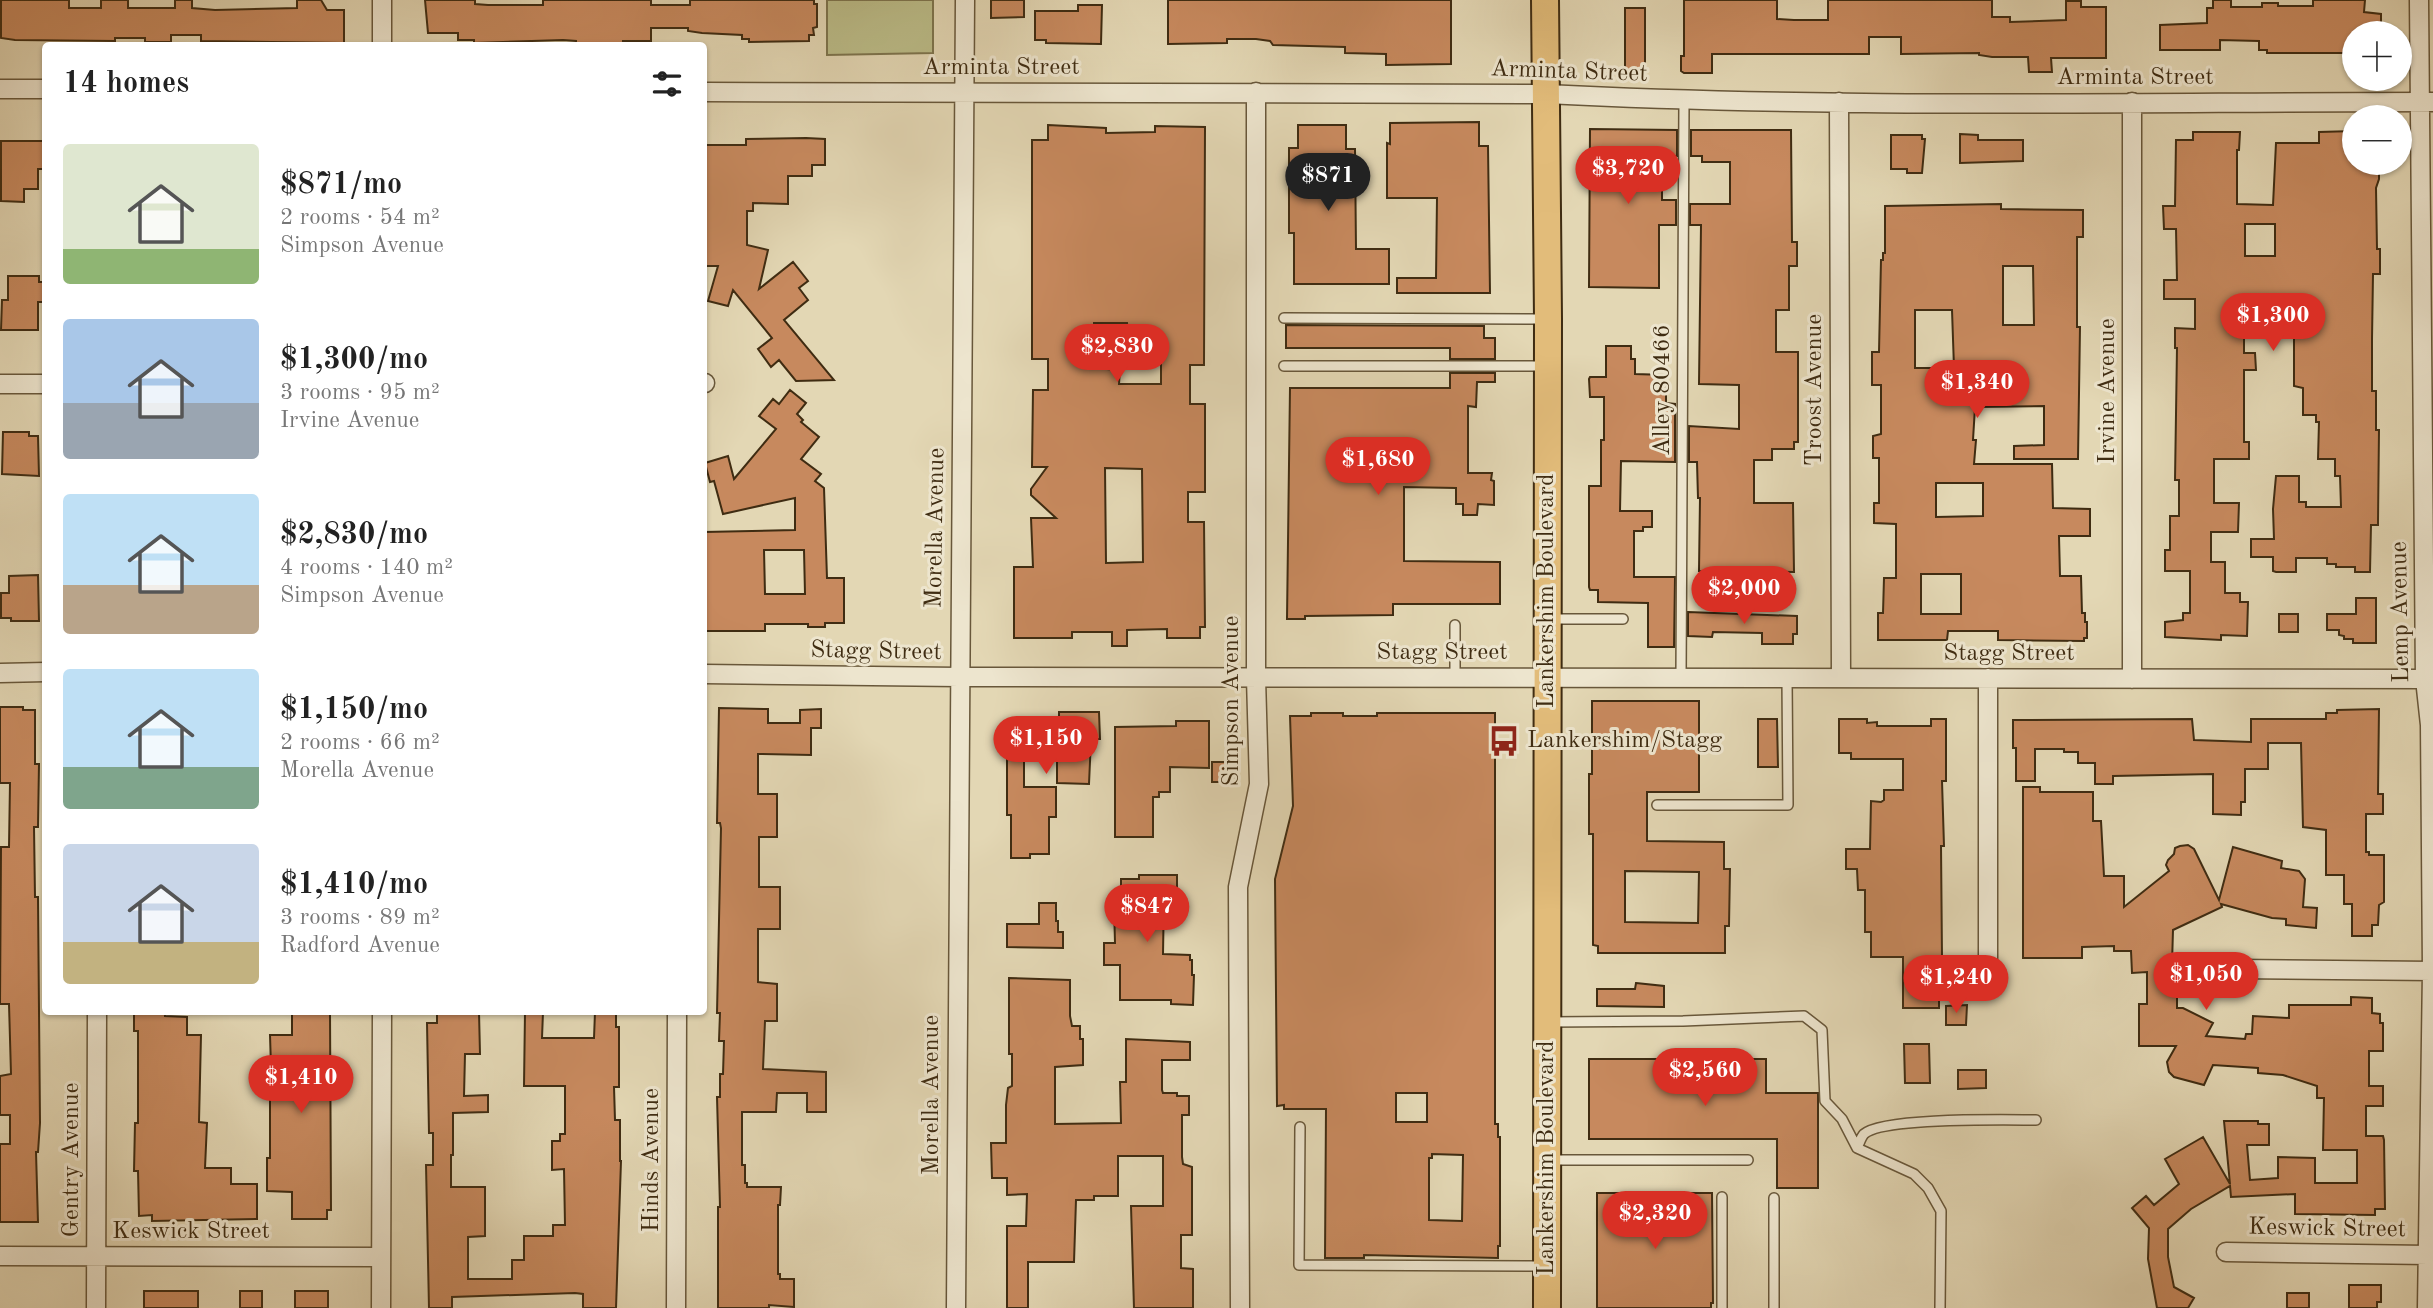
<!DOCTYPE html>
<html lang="en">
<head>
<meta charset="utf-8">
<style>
  body { margin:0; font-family:"Old Standard TT",serif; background:#f6f6f6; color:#222; height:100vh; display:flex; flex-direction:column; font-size:26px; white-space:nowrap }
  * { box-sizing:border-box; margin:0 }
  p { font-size:23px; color:#767676 }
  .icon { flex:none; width:38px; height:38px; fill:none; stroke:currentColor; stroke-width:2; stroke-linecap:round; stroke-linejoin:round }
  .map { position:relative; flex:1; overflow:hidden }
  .panel { position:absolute; left:42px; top:42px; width:665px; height:973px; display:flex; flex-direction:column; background:#fff; border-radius:7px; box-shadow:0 2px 5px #0004 }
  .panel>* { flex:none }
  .fabs { position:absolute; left:2342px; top:21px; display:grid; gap:14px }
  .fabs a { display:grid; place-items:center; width:70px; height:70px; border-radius:50%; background:#fff; box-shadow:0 2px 5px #0004; font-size:35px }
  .price { position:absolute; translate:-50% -60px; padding:0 16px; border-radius:24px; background:#d93025; color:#fff; font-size:23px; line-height:46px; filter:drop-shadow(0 2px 4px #0008) }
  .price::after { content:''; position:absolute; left:50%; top:42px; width:21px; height:16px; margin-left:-10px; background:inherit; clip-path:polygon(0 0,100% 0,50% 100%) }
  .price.selected { background:#222; color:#fff }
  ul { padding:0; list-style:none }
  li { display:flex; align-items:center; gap:21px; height:175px; padding:0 21px }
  li span { display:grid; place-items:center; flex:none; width:196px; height:140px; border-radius:7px; color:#555 }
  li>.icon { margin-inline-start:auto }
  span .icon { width:84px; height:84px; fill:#fffc; stroke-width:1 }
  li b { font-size:30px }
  h2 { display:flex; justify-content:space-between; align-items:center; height:84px; padding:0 21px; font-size:30px }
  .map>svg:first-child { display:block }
  .green { fill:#bbbc88; stroke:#7d744d; stroke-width:2 }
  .building { fill:#c7895e; stroke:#3f2c12; stroke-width:2; fill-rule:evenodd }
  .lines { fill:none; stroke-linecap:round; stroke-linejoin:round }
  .service-casing { stroke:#68573a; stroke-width:12 }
  .minor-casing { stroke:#68573a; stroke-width:21 }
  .primary-casing { stroke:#3f2c12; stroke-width:30 }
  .service { stroke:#ede5ce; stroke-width:9 }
  .minor { stroke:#ede5ce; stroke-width:18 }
  .primary { stroke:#e2bc7a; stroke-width:26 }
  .labels { text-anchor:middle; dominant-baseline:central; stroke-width:6; stroke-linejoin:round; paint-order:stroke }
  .street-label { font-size:24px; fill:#3f2c12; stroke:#ede5ce }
  .poi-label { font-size:24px; fill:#3f2c12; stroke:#ede5ce; text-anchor:start }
</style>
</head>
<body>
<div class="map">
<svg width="2433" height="1308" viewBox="0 0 2433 1308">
  <rect width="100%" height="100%" fill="#e3d7b4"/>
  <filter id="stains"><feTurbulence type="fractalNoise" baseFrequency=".00286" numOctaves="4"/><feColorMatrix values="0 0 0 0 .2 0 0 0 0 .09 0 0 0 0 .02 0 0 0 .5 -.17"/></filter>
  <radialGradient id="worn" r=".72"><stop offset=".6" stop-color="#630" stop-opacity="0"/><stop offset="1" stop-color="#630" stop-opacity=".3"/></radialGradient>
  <!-- green -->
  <path class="green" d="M827,0h106v53l-106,2z"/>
  <!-- building -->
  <path class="building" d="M1,0h68v8h32v-8h27v8h47v-8h17v8l23,2 82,-2v-8h24l6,10h17v33l-143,-2v-6h-30v7h-26v-4h-30v3l-100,-1 -14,-2z
    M425,0h50v4l13,1h55v-5h108v5h39v-5h124v4h3v23l-4,1 1,7h-5v6l-60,1v-3h-7v-4l-40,-2 -14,-2v-3h-37v13h-28v2h-47v-2l-13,-1 -89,3v-3h-16v-7h-30z
    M991,0h33v17l-33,1z
    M1168,0h283v64l-65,1v-11l-41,-1v-6l-72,-2 -3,-4 -14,-2h-29v4l-59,1z
    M1684,0h93v19l17,1h34v-20h164v17h18v5l56,-2v-19h15v6h25v51h-55l1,14h-23l-1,-15h-36l-13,-2v-2l-78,1v-17h-32v17h-157v19h-28l-3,-2v-15h3z
    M2213,0h18v7h31v-4h16v3h35v-6h52l-1,12 17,2v19h-27v20h-87v-3h-8v-9l-39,-1v10h-60v-25l47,-2v-15h6z
    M1078,5h24l-1,39 -55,-1v-3h-11v-29h43z
    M1625,8h20v65h-20z
    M1479,122v24h9l2,147h-93v-15h39l1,-80h-50v-55l3,1v-21z
    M1048,125l58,3v5l49,-1v-6l50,1 -1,238h-14v39h15v88h-17v30h16l1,105h-5v11h-33v-9l-40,1v16h-15v-14h-40v6h-58v-71h19l-2,-49h25l-25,-23v-6l16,-22h-15l1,-77h15v-31h-16v-219h16zM1094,323h33l1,15 33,-1v47h-42l1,-14 -26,-2zM1105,468l37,1 1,93 -37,1z
    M1298,125h48v24h9l1,100h33v35h-95v-51h-5v-85h9z
    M1590,129l87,1v26h-15v44h14v25h-17v63l-70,-1z
    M1691,130h100l1,112h5v24h-8v44h-13v42h22v90h-4v7h-22v11h-18v43h39l1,69 -95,-1 1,-73h-2l-1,-36h-8v-36l50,3v-44l-40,-1 2,-159h-11v-21h40v-42h-28v-6h-11z
    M2354,131v32h25v16l-3,9 1,61h3v25h-7l-1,65v52h4v39h3l-1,92v3h-7l-1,47h-15v-5h-19v-3h-9v-6h-31v14h-20l-3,-1v-14h-22v-18h23l-1,-30 3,-33h23v26h7v5h35l-1,-31h-5v-17h-17l1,-37h-3v-7h-13v-27l-9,-2v-72l-50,-3v42h11l1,17h-12v72h5v17h-35v44h25l-1,29h-27v30h14v31h15v9h8l-1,34 -26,-1v5l-56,-3v-15l18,-2v-7h7v-42h-25v-21h5v-34h9v-36h-4l2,-132h-2v-20l20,1v-30h-31v-19h13l-1,-51h-12l-1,-23h12l1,-66h17v-8h47l-1,18h-2v54l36,1 3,-62h43v-11zM2245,224h30v32h-30z
    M1960,134l18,1v5h45v21l-63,2z
    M1891,135h31v4h3l-3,34h-15v-4h-16z
    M806,138l19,1v26h-13v11h-24v28l-35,-1v8h-6v34l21,5 -9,39 34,-27 15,19 -9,7 9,12 -24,20 50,60 -38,1 -17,-21 -8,7 -13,-18 14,-11 -39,-48 -5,16 -20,-5 10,-35h-14v-27h2l-2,-94h42v-6z
    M1,141h45v28h-8v20h-14v13l-23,-1z
    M2001,204v5l82,1v27h-6v90h3l-2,132h-64v-13l30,-1v-39l-69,1 -2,33h3l-2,24h78l1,44 37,1v27h-31l1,40h21l1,37h3v9h2v16h-3v3l-86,-1v-9h-50l-1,9h-69v-27h5l1,-35h12v-54l-22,-1v-20h5v-45h-6v-22l8,-2v-49h-9v-33h7l2,-92h2v-7h2v-47zM2003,266h30l1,59h-31zM1915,310h37l2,58h-39zM1936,483h47v33l-47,1zM1921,574h40v40h-40z
    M8,276h31v6h7v20h-8v28h-37l1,-30h6z
    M1286,325l198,1v12h11v21h-45v-11h-164z
    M1606,346h25v13h4v15l31,1v28l9,1v58l-54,-1 -1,50h32v16h-9v4h-9v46h41l-1,70h-26v-44l-50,-1v-12h-8l-1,-3v-101h12v-46h3v-43h-14l-1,-18 1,-2h16z
    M1450,373h45v9h-18l-1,25 -8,-1v67h24l-1,7 3,1v24l-16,-1 -1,11h-14v-11h-7v-16l-52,-1v74l96,1v42h-107v11l-88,1v3h-18l3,-231h160z
    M790,390l16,13 -9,11 6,6 -2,2 18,15 -18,22 20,15 -6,7 9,7 3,90h17v45h-19v4h-17v-3h-43v7h-61v-99l91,-2v-32l-72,16 -9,-33 -4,1 -5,-19 23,-7 6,23 42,-50 -17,-13 14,-17 6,5zM764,550h40l1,44h-40z
    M3,432h26v4h9l1,40 -37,-2z
    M38,575l1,46h-28v-3h-10v-25h8v-17z
    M2356,598h20v45h-23v-4h-9v-3l-5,-1v-5h-12v-16h29z
    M1688,612l109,4v18h-4v10h-31v-11l-49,-1 -1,5 -24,-1z
    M2279,614h19v18h-19z
    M1592,701h107v91h-52v49l77,1v27h6l-1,57h-4v27h-127v-7l-5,-1v-111h-4v-60h3zM1625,871l74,1 -1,51 -73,-1z
    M0,707h23v3h12v54h4l-1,63h-4l1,70h3l2,226 -2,29h-2l2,70h-38v-78h10v-29h-10v-39l11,-2 -2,-70h-9l1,-157h8l1,-64h-10z
    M719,708l49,1v14h32v-13l21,-1v19h-10v27l-53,-1v40h19v43h-18v50h21v42h-22v53l19,2v37h-12l-2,48 63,3v40h-19v-19h-30l-1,19h-34v53h3v18h2v4h34l-1,18h-2v69h2v5h14v28l-25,-2v3h-51v-101h2l-3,-110h3v-23h3l1,-33h-5l1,-28h-3l4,-185 -1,-5h-3z
    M2379,709l-1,85h5v20h-17v38h3v3h15v47l-5,3 -1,20h-6v11h-20v-32h-8v-29h-18v-45l-23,-3 -2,-84h-33v26h-23v33h-4v13l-28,-1v-40l-100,2v8h-18v-21h-17v-11h-14v-3h-29v32h-19v-33h-3v-28l179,-1 2,21 57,2v-23h75v-6h11v-3z
    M1059,712h40l1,27h-9l-2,45 -32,-1v-35h-33v39h32v30h-7v37h-19v4h-19v-43h-4v-78h11v-12l41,-1z
    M1311,713h32v3h34v-3h118v411h3v13h2v109h-2v12l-134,-3v3h-39l1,-149h-42v-4l-7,1 -2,-227 18,-73 -3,-90h21zM1396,1093h31v29h-31zM1432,1154l31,1 -1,66 -33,-1v-62h3z
    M1758,719h19l1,48h-20z
    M1839,719h28v4l10,-1v4h54v-7h15v62h-4l2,65h-3l1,111h-3v51h-36v-51h-32v-25h-6v-42h-7l-1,-21h-11v-20h24l1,-48 10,1 3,-2v-10h19v-31h-52v-6h-12z
    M1176,721h33v47l-39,-1v25h-11v5h-6v40h-38v-110l61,-1z
    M1212,762h23v20h-23z
    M2023,787h17v5h53v29h8l3,55h20v31l45,-36 -3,-6 2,-5 6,-6 1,-6 5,-2 8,-1 6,4 25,51 14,-53 49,14 -1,7 18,3 6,8 -2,28 14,1 -1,20 -30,-3v-6l-14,-1 -51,-14 1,3 -49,23 -1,34h2v15h3v29h6l30,15 -7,13 39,3 1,-5h6l1,-18 36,2v-13h62v-8l21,1v15l8,1v9h3v28h-14v35h14v20h-17v30h17l1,4 1,69h-10v6l-80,-1v-20l-64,3 -1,-11 -39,23 -23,20v28l6,30 20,11 -6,10h-31l-9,-49 1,-31 -17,-20 14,-12 8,9 25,-21 -14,-25 38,-22 27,47 -6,-63h34v3h11v21h-22l3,35 28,-2v-21l37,1v25h42v-33h-34l1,-52h-7v-12l-34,-11 -25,-2v-5l-45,-3 -9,20 -30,-8 -5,-5 -2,-10 9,-16h-37v-42h8v-32l-15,1 -1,-22h-17v-5l-32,1v11h-59z
    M1139,875h38v20h-13l-1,59 27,1v5h2v15h2l-1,30 -22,-1v-4h-51v-35h-16v-22h11l-1,-39 2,-12 5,1v-14h18z
    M1039,903h17v18h2v11h5v16l-56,-1v-23h32z
    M1009,978l61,2v36l2,10h8v13h3v26l-28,2v57l66,-1 -1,-41h6v-43l64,3v18h-28v30l1,3h14v3h12v19h-7v42l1,7 9,3v68h-11v33l12,1v39h-59l-3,-102h32v-50h-45v40h-24v4h-18l-2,62h-46v46h-21v-82h19l1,-32 -20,1v-17h-15l-1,-35h15v-38l2,-17 4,-2v-32h-3z
    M1636,983l28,3v21l-67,-1v-17h38z
    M1967,1005l-1,20h-20v-19z
    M134,1012h31v4l22,1v18h14l-2,87 8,1 -2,45h26v16h26v35l-105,2v-6l-13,1 -1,-45h-4l1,-48h3v-92h-4z
    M330,1012l1,198h-4v9h-35v-27l-25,-1v-33h3v-62h-6l1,-17 1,-12h5l-1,-32h22v-22z
    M437,1012h42l1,42h-15l-1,42 24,-1v17l-35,1v42h-2v32h34v49l-17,1v42h44v-19h12v-24h29v-11h12l-1,-56 -12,1v-29h8v-7h5v-48h-41l1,-74h18l-1,26h52l1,-26h21v15h3v60h-5l1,33h5v41h1l-5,147h-33v-14l-8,-1 -123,4v11h-23l-3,-143h7v-32h-4l-2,-110h10z
    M1904,1044h25l1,39h-25z
    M1589,1059h177v34h52v95h-41v-49h-188z
    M1958,1070h28v18l-28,1z
    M1597,1193h115l1,110h-2v5h-114z
    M2349,1285h32v17h-4v6h-28z
    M144,1291h54v17h-54z
    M240,1291h22v17h-22z
    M295,1291h33v17h-33z
    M2287,1293h22v15h-22z"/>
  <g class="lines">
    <defs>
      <path id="service" d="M1284,318l262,1
        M1284,366h262
        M1549,619h74
        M1455,625v53
        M1681,678l3,-577
        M1657,805h131l-1,-127
        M1549,1022l134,-1 121,-5 18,14 3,71 17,18 15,29 57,26 14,14 13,23 -1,97
        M1300,1127l-1,138 247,1
        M1857,1148c2,-4 4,-11 7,-14 19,-17 142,-14 172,-14
        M1549,1160h199
        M1722,1308v-111
        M1774,1308v-110"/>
      <path id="minor" d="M382,0v46
        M2419,0l6,679 5,46 2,246 -5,337
        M0,89h46
        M704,92l842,2c295,15 591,8 887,8
        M1839,102l2,576
        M2132,102v577
        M704,383h1
        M0,384h46
        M0,673l46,-1
        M704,674l255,3 1474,2
        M1988,678v280
        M2235,969l197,2
        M2226,1252l202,3
        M0,1256l381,1
        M96,1308l1,-296
        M381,1308l1,-296
        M676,1308l1,-296
        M956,1308l9,-1308
        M1240,1308l-2,-421 21,-103 -3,-106v-586"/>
      <path id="primary" d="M1545,0l3,319 -1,989"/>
    </defs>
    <!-- service casing -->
    <use href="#service" class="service-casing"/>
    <!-- minor casing -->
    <use href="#minor" class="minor-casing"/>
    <!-- primary casing -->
    <use href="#primary" class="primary-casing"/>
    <!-- service -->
    <use href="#service" class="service"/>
    <!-- minor -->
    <use href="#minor" class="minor"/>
    <!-- primary -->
    <use href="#primary" class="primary"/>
  </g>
  <!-- icons -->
  <defs>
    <symbol id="bus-bare" viewBox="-9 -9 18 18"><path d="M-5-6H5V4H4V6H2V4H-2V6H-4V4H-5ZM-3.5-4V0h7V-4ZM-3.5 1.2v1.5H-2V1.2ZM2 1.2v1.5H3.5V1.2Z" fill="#8f2418" stroke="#ede5ce" stroke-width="2.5" paint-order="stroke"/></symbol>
  </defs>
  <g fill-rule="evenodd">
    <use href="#bus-bare" x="1482" y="719" width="44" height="44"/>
  </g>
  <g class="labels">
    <!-- street labels -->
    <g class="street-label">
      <text x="1001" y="68">Arminta Street</text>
      <text transform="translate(1569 72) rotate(2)">Arminta Street</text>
      <text x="2135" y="78">Arminta Street</text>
      <text transform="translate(1663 390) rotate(-90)">Alley 80466</text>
      <text transform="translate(1815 390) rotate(-90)">Troost Avenue</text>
      <text transform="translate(2108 391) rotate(-90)">Irvine Avenue</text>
      <text transform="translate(936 528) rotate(-89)">Morella Avenue</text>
      <text transform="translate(1547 591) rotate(-90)">Lankershim Boulevard</text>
      <text transform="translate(2401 612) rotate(-91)">Lemp Avenue</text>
      <text transform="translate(876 652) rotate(1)">Stagg Street</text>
      <text x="1442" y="653">Stagg Street</text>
      <text x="2009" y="654">Stagg Street</text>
      <text transform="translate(1232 701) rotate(-90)">Simpson Avenue</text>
      <text transform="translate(932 1095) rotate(-90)">Morella Avenue</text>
      <text transform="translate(1547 1158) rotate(-90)">Lankershim Boulevard</text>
      <text transform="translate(72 1160) rotate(-90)">Gentry Avenue</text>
      <text transform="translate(652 1160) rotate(-90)">Hinds Avenue</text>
      <text transform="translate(2327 1229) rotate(1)">Keswick Street</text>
      <text x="191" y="1232">Keswick Street</text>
    </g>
    <!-- poi labels -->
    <g class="poi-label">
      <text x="1527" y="741">Lankershim/Stagg</text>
    </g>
  </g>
  <rect width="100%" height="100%" filter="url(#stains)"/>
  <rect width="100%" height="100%" fill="url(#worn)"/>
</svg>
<div class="fabs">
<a>+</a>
<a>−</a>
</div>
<b class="price" style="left:1628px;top:206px">$3,720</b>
<b class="price selected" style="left:1328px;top:213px">$871</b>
<b class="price" style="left:2273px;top:353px">$1,300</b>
<b class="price" style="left:1117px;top:384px">$2,830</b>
<b class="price" style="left:1977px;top:420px">$1,340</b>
<b class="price" style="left:1378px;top:497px">$1,680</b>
<b class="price" style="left:1744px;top:626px">$2,000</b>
<b class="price" style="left:1046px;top:776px">$1,150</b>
<b class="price" style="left:1147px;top:944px">$847</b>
<b class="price" style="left:2206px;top:1012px">$1,050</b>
<b class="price" style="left:1956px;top:1015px">$1,240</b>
<b class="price" style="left:1705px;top:1108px">$2,560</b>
<b class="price" style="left:301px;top:1115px">$1,410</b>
<b class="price" style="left:1655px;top:1251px">$2,320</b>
<section class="panel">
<h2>14 homes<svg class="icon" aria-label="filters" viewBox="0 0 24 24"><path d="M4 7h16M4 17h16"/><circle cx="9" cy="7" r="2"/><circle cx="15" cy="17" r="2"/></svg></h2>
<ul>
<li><span style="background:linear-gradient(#dfe7d0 75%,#8fb573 0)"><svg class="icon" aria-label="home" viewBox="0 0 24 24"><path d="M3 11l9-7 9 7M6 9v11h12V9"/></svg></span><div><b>$871/mo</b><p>2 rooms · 54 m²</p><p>Simpson Avenue</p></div></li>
<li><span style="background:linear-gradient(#a9c7e8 60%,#9aa5b1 0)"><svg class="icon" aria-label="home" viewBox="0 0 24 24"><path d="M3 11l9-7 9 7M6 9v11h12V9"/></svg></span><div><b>$1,300/mo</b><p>3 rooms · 95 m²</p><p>Irvine Avenue</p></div></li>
<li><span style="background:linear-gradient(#bfe0f5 65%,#b9a48a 0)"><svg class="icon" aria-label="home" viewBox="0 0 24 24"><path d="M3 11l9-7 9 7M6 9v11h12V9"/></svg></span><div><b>$2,830/mo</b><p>4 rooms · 140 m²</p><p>Simpson Avenue</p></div></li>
<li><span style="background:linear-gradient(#bfe0f5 70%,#7fa58c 0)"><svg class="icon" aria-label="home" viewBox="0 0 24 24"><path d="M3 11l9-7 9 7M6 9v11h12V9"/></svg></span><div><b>$1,150/mo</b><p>2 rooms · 66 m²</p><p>Morella Avenue</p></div></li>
<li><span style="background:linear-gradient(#c9d6e8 70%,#c2b280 0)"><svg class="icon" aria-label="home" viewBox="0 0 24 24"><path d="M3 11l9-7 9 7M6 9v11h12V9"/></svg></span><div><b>$1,410/mo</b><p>3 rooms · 89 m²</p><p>Radford Avenue</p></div></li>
</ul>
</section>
</div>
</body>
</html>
